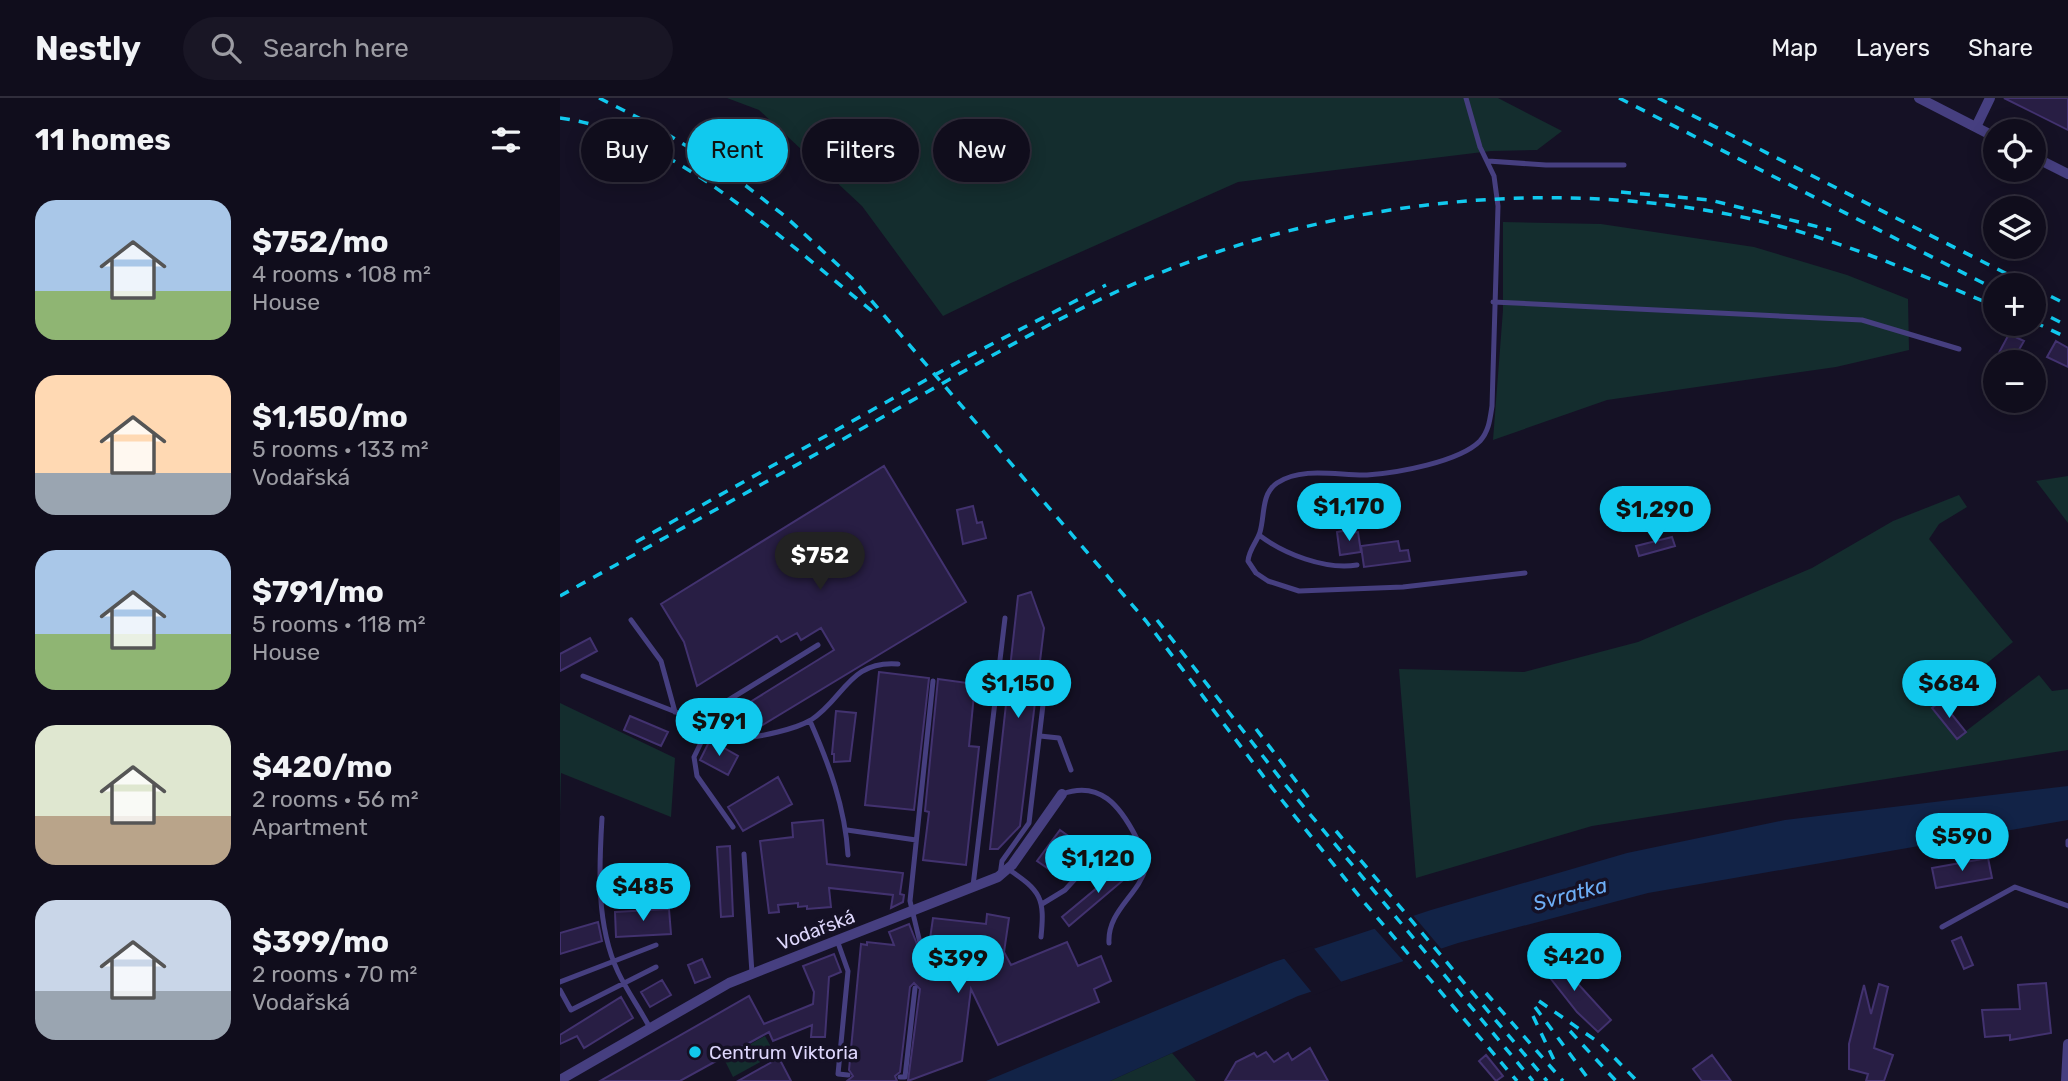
<!DOCTYPE html>
<html lang="en">
<head>
<meta charset="utf-8">
<style>
  body { margin:0; font-family:Rubik,sans-serif; background:#191625; color:#f1f3f6; height:100vh; display:flex; flex-direction:column; font-size:26px; white-space:nowrap }
  * { box-sizing:border-box; margin:0 }
  p { font-size:23px; color:#9c9ca3 }
  .icon { flex:none; width:38px; height:38px; fill:none; stroke:currentColor; stroke-width:2; stroke-linecap:round; stroke-linejoin:round }
  .map { position:relative; flex:1; overflow:hidden }
  .details { display:flex; flex-direction:column; background:#100d1c; width:560px }
  .details>* { flex:none }
  .top-card { position:absolute; left:21px; top:21px; width:665px; height:63px; display:flex; gap:14px }
  .controls { position:absolute; left:1423px; top:21px; display:grid; gap:14px }
  .controls a { display:grid; place-items:center; width:63px; height:63px; border-radius:50%; background:#100d1c; box-shadow:0 4px 18px #0003,0 0 0 2px #302d3b; font-size:35px }
  .price { position:absolute; translate:-50% -60px; padding:0 16px; border-radius:24px; background:#11c9ee; color:#111; font-size:23px; line-height:46px; filter:drop-shadow(0 2px 4px #0008) }
  .price::after { content:''; position:absolute; left:50%; top:42px; width:21px; height:16px; margin-left:-10px; background:inherit; clip-path:polygon(0 0,100% 0,50% 100%) }
  .price.selected { background:#222; color:#fff }
  ul { padding:0; list-style:none }
  li { display:flex; align-items:center; gap:21px; height:175px; padding:0 35px }
  li span { display:grid; place-items:center; flex:none; width:196px; height:140px; border-radius:21px; color:#555 }
  li>.icon { margin-inline-start:auto }
  span .icon { width:84px; height:84px; fill:#fffc; stroke-width:1 }
  li b { font-size:30px }
  h2 { display:flex; justify-content:space-between; align-items:center; height:84px; padding:0 35px; font-size:30px }
  .chip { padding:0 24px; border-radius:32px; background:#100d1c; box-shadow:0 4px 18px #0003,0 0 0 2px #302d3b; font-size:24px; line-height:63px }
  .chip.selected { background:#11c9ee; color:#111 }
  header { display:flex; align-items:center; gap:42px; box-sizing:border-box; height:98px; padding:0 35px; background:#100d1c; border-bottom:2px solid #302d3b }
  header strong { font-size:33px }
  nav { display:flex; gap:38px; margin-inline-start:auto; font-size:24px }
  .search { width:490px; height:63px; background:#191625; display:flex; align-items:center; gap:18px; box-sizing:border-box; padding:0 24px; border-radius:38px; color:#9c9ca3; font-size:26px }
  main { display:flex; flex:1; min-height:0 }
  .map>svg:first-child { display:block }
  .green { fill:#142d2e }
  .water { fill:#122347 }
  .pier { fill:#151125 }
  .building { fill:#281e44; stroke:#42326f; stroke-width:2 }
  .lines { fill:none; stroke-linecap:round; stroke-linejoin:round }
  .lane { stroke:#463f80; stroke-width:5 }
  .street { stroke:#463f80; stroke-width:10 }
  .rail { stroke:#11c9ee; stroke-width:3.5; stroke-dasharray:10 9; stroke-linecap:butt }
  .poi-dot { fill:#11c9ee; stroke:#151125; stroke-width:2.5 }
  .labels { text-anchor:middle; dominant-baseline:central; stroke-width:7; stroke-linejoin:round; paint-order:stroke }
  .street-label { font-size:19px; fill:#ded7fc; stroke:#151125 }
  .poi-label { font-size:19px; fill:#ded7fc; stroke:#151125; text-anchor:start }
  .water-label { font-size:21px; font-style:italic; fill:#6dadf5; stroke:#151125 }
</style>
</head>
<body>
<header>
<strong>Nestly</strong>
<div class="search"><svg class="icon" aria-label="search" viewBox="0 0 24 24"><circle cx="10" cy="10" r="6"/><path d="M15 15l6 6"/></svg>Search here</div>
<nav><a>Map</a><a>Layers</a><a>Share</a></nav>
</header>
<main>
<section class="details">
<h2>11 homes<svg class="icon" aria-label="filters" viewBox="0 0 24 24"><path d="M4 7h16M4 17h16"/><circle cx="9" cy="7" r="2"/><circle cx="15" cy="17" r="2"/></svg></h2>
<ul>
<li><span style="background:linear-gradient(#a9c7e8 65%,#8fb573 0)"><svg class="icon" aria-label="home" viewBox="0 0 24 24"><path d="M3 11l9-7 9 7M6 9v11h12V9"/></svg></span><div><b>$752/mo</b><p>4 rooms · 108 m²</p><p>House</p></div></li>
<li><span style="background:linear-gradient(#ffd9b3 70%,#9aa5b1 0)"><svg class="icon" aria-label="home" viewBox="0 0 24 24"><path d="M3 11l9-7 9 7M6 9v11h12V9"/></svg></span><div><b>$1,150/mo</b><p>5 rooms · 133 m²</p><p>Vodařská</p></div></li>
<li><span style="background:linear-gradient(#a9c7e8 60%,#8fb573 0)"><svg class="icon" aria-label="home" viewBox="0 0 24 24"><path d="M3 11l9-7 9 7M6 9v11h12V9"/></svg></span><div><b>$791/mo</b><p>5 rooms · 118 m²</p><p>House</p></div></li>
<li><span style="background:linear-gradient(#dfe7d0 65%,#b9a48a 0)"><svg class="icon" aria-label="home" viewBox="0 0 24 24"><path d="M3 11l9-7 9 7M6 9v11h12V9"/></svg></span><div><b>$420/mo</b><p>2 rooms · 56 m²</p><p>Apartment</p></div></li>
<li><span style="background:linear-gradient(#c9d6e8 65%,#9aa5b1 0)"><svg class="icon" aria-label="home" viewBox="0 0 24 24"><path d="M3 11l9-7 9 7M6 9v11h12V9"/></svg></span><div><b>$399/mo</b><p>2 rooms · 70 m²</p><p>Vodařská</p></div></li>
</ul>
</section>
<div class="map">
<svg width="1508" height="983" viewBox="0 0 1508 983">
  <rect width="100%" height="100%" fill="#151125"/>
  <!-- green -->
  <path class="green" d="M167,0h771l64,33 -25,19 -46,1 -253,31 -227,101 -68,33 -81,-110 -103,-96z
    M943,124l98,2 153,23 93,28 61,24 1,51 -73,17 -229,33 -114,40 10,-130z
    M1508,378v47l-32,-42z
    M1399,397l8,12 -28,17 -10,15 84,103 -81,66 25,30 82,-63 13,16 16,-2v61l-476,76 -176,52 -17,-209 125,3 114,-30 174,-74 81,-47z
    M0,605l115,55 -4,59 -110,-44 -1,42z
    M205,938l10,18 -42,23 -9,-18z
    M612,955l24,28h-86z"/>
  <!-- water -->
  <path class="water" d="M1508,688v34l-420,73 -190,50 -160,53 -188,85h-124l288,-119 157,-52 196,-57 158,-33z"/>
  <!-- pier -->
  <path class="pier" d="M852,816l32,38 -38,12 -33,-37z
    M752,848l18,22 13,16 -29,11 -32,-39z"/>
  <!-- building -->
  <path class="building" d="M1444,0h64v32z
    M1449,236l15,7 -12,21h-18z
    M1496,243l12,7v19l-21,-10z
    M324,368l82,136 -205,124 -14,-22 87,-54 -13,-22 -20,12 -4,-7 -16,9 -4,-6 -80,50 -13,-44 -23,-38z
    M413,408l4,17 5,-1 4,16 -23,6 -6,-34z
    M788,432l1,3 9,-1 3,20 -21,3 -3,-23z
    M1112,439l3,9 -36,10 -3,-10z
    M838,443l2,10 8,-1 2,11 -46,6 -3,-21z
    M471,494l13,36 -24,198 -22,23h-8l28,-253z
    M30,540l7,13 -37,20v-17z
    M319,574l50,6 -15,132 -49,-5z
    M378,581l37,5 -6,62 10,1 -13,118 -43,-5 6,-48 -4,-1z
    M1381,603l25,31 -9,7 -25,-31z
    M276,613l20,2 -6,48 -16,1v-8h-2z
    M70,618l38,16 -7,14 -37,-16z
    M150,642l28,16 -10,19 -28,-15z
    M218,679l14,27 -49,27 -15,-24z
    M263,722l4,44 76,9 -3,21 4,1 -1,7 -12,6 2,-13 -64,-7 2,19 -24,2v-3l-9,1v-4l-20,2 1,7 -10,1 -9,-72 33,-4 -1,-14z
    M500,732l14,10 -4,5 4,3 -18,26 -19,-13z
    M170,748l3,70 -12,1 -4,-70z
    M1428,760l4,20 -56,10 -4,-20z
    M567,765l7,8 -65,55 -7,-9z
    M109,811l2,25 -55,3 -1,-25z
    M427,816l22,4 -5,34 7,13 56,-23 11,24 23,-10 10,25 -17,8 5,13 -101,43 -27,-56 -9,72 -54,20 12,-92 -6,-6 -4,4 -10,85 -5,4 2,5h-50l6,-5 -4,-6 12,-126 6,1v-3l27,3 -5,-13 20,-8 17,43 7,-49 53,6z
    M38,824l4,19 -42,13v-21z
    M1401,839l12,28 -9,4 -12,-28z
    M988,853l63,69 -13,12 -21,-20 -41,-52z
    M274,856l7,18 -12,5 -4,60h-14l1,-12 -39,16 -4,-9 -89,49h-80l149,-85 15,28 49,-20 1,-12 -11,-26z
    M142,861l8,18 -15,6 -7,-18z
    M102,882l9,15 -21,12 -9,-15z
    M1486,885l5,50 -41,7v-5l-25,2 -3,-27 38,-1 -2,-24z
    M1319,886l9,3 -14,61 19,7 -9,26h-18l2,-7 -19,-5v-25l15,-59 7,29z
    M61,899l12,21 -49,30 -7,-12 -17,8v-9z
    M750,950l18,33h-103l11,-19 18,-9 3,4 9,-5 8,10 14,-9 4,7z
    M926,957l17,21 -7,5 -17,-20z
    M1152,957l19,26h-29l-9,-12z
    M219,960l12,23h-53z"/>
  <g class="lines">
    <!-- lane -->
    <path class="lane" d="M906,0l14,49 14,29 4,30 -6,200c-2,13 -3,25 -12,35 -21,21 -83,32 -113,34 -27,1 -65,-9 -90,8 -16,11 -12,32 -17,49 -3,10 -11,17 -12,29l8,12 12,8 31,10 104,-4 122,-14
      M928,63l58,4h78
      M933,204l369,18 97,29
      M699,437c25,19 66,35 98,30
      M71,522l30,41 14,51
      M23,578l160,62c17,-1 53,-9 68,-18 33,-21 38,-60 87,-56
      M250,623c19,43 35,86 38,134
      M480,638l19,2 12,32
      M502,696c38,-14 58,12 74,43 5,9 12,18 10,30 -7,28 -39,44 -37,76
      M42,720c-3,50 -6,107 16,154 9,19 22,37 32,56
      M173,729l-36,-51 -3,-19 15,-31 18,-25 91,-56
      M287,732l69,10
      M1508,743v4
      M184,756l8,119
      M448,771c33,22 37,29 33,68
      M440,777l2,-14 27,-38 18,-152
      M413,788l32,-268
      M41,796l52,-2
      M482,806l23,-14 31,-34
      M1382,829l73,-40 53,19
      M277,842l11,31 -10,103 10,1
      M361,849l-11,-46 23,-220
      M0,884l96,-37
      M0,892l11,20 85,-43
      M340,979h5l10,-89"/>
    <!-- street -->
    <path class="street" d="M1359,0l76,39
      M1416,29l14,-29
      M1474,59l34,17
      M0,982l169,-97 269,-106 14,-12 50,-71
      M1506,983l2,-37"/>
    <!-- rail -->
    <path class="rail" d="M39,0l48,24 76,46 63,49 66,61 294,343 127,168 90,112 154,180
      M1059,0l376,191
      M1098,0l371,187
      M0,20c108,13 229,127 312,193
      M1061,94l89,8 121,30
      M1474,190l34,17
      M1474,211l34,17
      M1474,224l34,16
      M76,444l331,-185 139,-72
      M0,498c104,-58 208,-115 312,-173 81,-45 161,-93 246,-132 193,-88 421,-117 629,-73 86,19 167,54 248,88
      M597,522l126,162 250,299
      M696,631l56,73
      M776,733l211,250
      M926,895l77,88
      M979,903l62,43 36,37
      M975,909l55,74
      M973,918l21,44
      M1010,933l46,50"/>
  </g>
  <!-- markers -->
  <circle class="poi-dot" cx="135" cy="954" r="7"/>
  <g class="labels">
    <!-- street labels -->
    <g class="street-label">
      <text transform="translate(256 832) rotate(-21)">Vodařská</text>
    </g>
    <!-- poi labels -->
    <g class="poi-label">
      <text x="149" y="954">Centrum Viktoria</text>
    </g>
    <!-- water labels -->
    <g class="water-label">
      <text transform="translate(1010 796) rotate(-15)">Svratka</text>
    </g>
  </g>
</svg>
<div class="controls">
<a><svg class="icon" aria-label="locate" viewBox="0 0 24 24"><circle cx="12" cy="12" r="6"/><path d="M12 2v4M12 18v4M2 12h4M18 12h4"/></svg></a>
<a><svg class="icon" aria-label="layers" viewBox="0 0 24 24"><path d="M12 4l9 5-9 5-9-5zM3 14l9 5 9-5"/></svg></a>
<a>+</a>
<a>−</a>
</div>
<b class="price" style="left:789px;top:445px">$1,170</b>
<b class="price" style="left:1095px;top:448px">$1,290</b>
<b class="price selected" style="left:260px;top:494px">$752</b>
<b class="price" style="left:458px;top:622px">$1,150</b>
<b class="price" style="left:1389px;top:622px">$684</b>
<b class="price" style="left:159px;top:660px">$791</b>
<b class="price" style="left:1402px;top:775px">$590</b>
<b class="price" style="left:538px;top:797px">$1,120</b>
<b class="price" style="left:83px;top:825px">$485</b>
<b class="price" style="left:1014px;top:895px">$420</b>
<b class="price" style="left:398px;top:897px">$399</b>
<div class="top-card">
<a class="chip">Buy</a>
<a class="chip selected">Rent</a>
<a class="chip">Filters</a>
<a class="chip">New</a>
</div>
</div>
</main>
</body>
</html>
